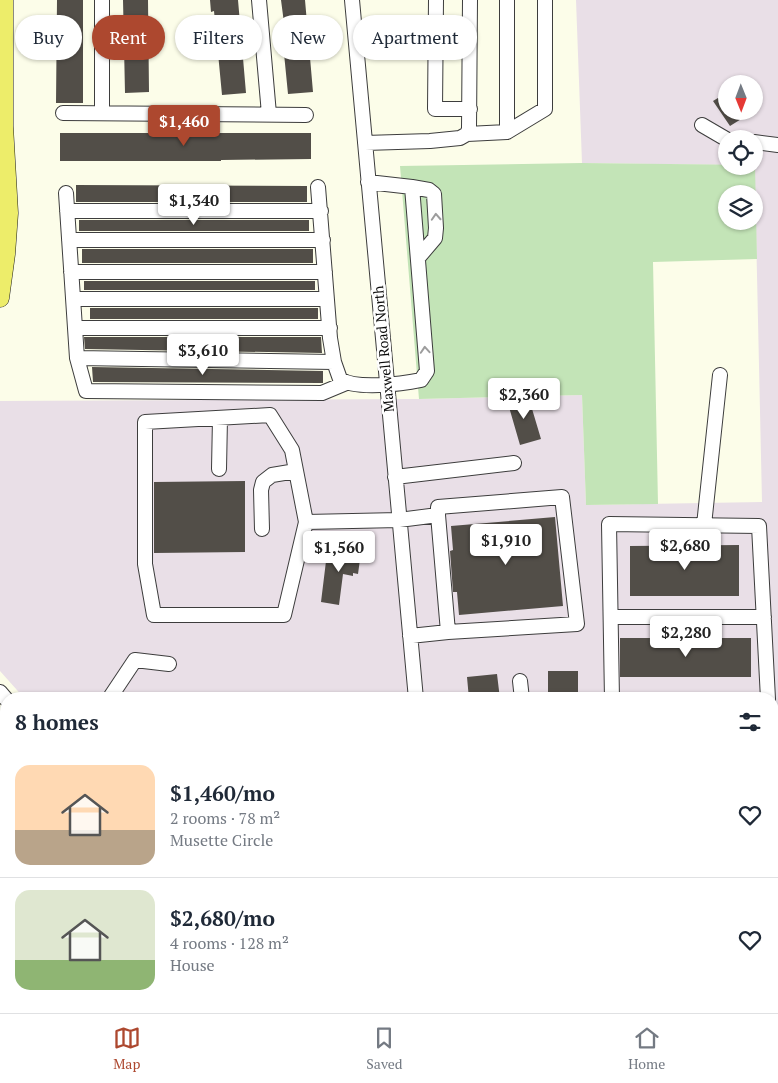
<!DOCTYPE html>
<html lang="en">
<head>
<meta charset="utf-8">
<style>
  body { margin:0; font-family:"PT Serif",serif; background:#f2f2f3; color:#1f2937; height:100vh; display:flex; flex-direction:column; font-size:19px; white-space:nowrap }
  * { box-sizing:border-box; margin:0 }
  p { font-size:16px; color:#747a83 }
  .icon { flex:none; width:28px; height:28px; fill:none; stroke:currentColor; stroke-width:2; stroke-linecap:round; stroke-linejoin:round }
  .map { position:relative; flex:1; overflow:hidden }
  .drawer { position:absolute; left:0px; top:692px; width:779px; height:321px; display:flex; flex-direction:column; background:#fff; border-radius:20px 20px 0 0; box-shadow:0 1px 4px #0004 }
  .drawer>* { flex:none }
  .banner { position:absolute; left:15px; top:15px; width:500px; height:45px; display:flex; gap:10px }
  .needle { width:32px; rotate:179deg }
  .controls { position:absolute; left:718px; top:75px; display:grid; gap:10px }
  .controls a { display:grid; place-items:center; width:45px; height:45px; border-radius:50%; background:#fff; box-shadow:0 1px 4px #0004; font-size:25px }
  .price { position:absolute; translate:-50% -42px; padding:0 11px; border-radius:5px; background:#fff; color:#222; font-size:16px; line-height:32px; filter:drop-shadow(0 1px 2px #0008) }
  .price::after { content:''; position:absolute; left:50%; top:30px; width:15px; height:11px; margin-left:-8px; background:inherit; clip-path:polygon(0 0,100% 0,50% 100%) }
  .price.current { background:#ad482f; color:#fff }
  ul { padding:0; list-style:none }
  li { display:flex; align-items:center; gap:15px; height:125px; padding:0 15px }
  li+li { border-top:1px solid #e0e1e3 }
  li span { display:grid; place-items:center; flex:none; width:140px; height:100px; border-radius:15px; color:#555 }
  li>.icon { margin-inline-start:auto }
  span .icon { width:60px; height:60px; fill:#fffc; stroke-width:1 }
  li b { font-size:21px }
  h2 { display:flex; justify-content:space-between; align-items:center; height:60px; padding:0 15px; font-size:21px }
  .pill { padding:0 18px; border-radius:22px; background:#fff; box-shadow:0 1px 4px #0004; font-size:18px; line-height:45px }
  .pill.current { background:#ad482f; color:#fff }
  .tab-bar { display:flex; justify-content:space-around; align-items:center; height:70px; border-top:1px solid #e0e1e3; background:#fff; font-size:14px; color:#747a83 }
  .tab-bar a { display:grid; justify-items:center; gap:2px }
  .tab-bar .current { color:#ad482f }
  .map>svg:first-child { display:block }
  .industrial { fill:#e9dfe7; fill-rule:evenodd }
  .green { fill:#c3e4b7; fill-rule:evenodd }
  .forest { fill:#a4d397 }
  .building { fill:#524e48 }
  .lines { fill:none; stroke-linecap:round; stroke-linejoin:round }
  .minor-casing { stroke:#3d3d3d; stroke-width:16 }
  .major-casing { stroke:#1b1b1b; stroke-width:19 }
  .minor { stroke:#fff; stroke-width:14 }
  .major { stroke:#eded6a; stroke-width:18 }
  .oneway { stroke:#9d9d9d }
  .labels { text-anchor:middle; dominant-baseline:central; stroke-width:5; stroke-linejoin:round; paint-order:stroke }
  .street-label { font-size:14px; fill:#0a0a0a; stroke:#fff }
</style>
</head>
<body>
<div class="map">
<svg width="778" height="1013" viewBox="0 0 778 1013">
  <rect width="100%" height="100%" fill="#fcfde9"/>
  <!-- industrial -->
  <path class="industrial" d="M576,0h202v1004h-6v-305h-747l-25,-28v-270l419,-2 163,-4 4,110 176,-3 -8,-363h-28v26l-144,-2zM726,84h28v27h-28z
    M778,1007v6h-296l5,-3z"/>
  <!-- green -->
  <path class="green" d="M582,163l173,2 2,94 -104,3 5,242 -72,1 -4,-110 -163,4 -19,-233zM726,194h28v27h-28z"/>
  <!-- forest -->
  <path class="forest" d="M0,959l6,5v23h-6z"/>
  <!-- building -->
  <path class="building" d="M57,0h26v103h-27z
    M123,0h25l1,92 -24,1z
    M210,0h28l8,93 -24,2 -8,-84 -3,1z
    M281,0h24l8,92 -25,2 -7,-71h3z
    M726,93v18h28l-24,15 -17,-25z
    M60,133h251v26l-90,1v1h-161z
    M76,185l231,1v16h-231z
    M79,220h230v11h-230z
    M82,249h231v14h-231z
    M84,281h231v9h-231z
    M90,308h228v11h-228z
    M84,337h237l1,16 -237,-4z
    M92,367l231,4v12l-230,-1z
    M527,392l14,47 -21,6 -11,-38 6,-1 -3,-9z
    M245,481v71l-91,1v-71z
    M555,517l8,89 -104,9 -2,-23h-4l-3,-41 3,-1 -2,-24z
    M739,545v51h-109v-50z
    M338,546l18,3v2l5,1 -3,22 -5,-1v3l-10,-2 -4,31 -18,-3 6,-49 10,1z
    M620,638h131v39h-131z
    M548,671h30v28h-30z
    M497,674l3,25h-31l-2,-22z"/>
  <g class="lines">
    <defs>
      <path id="minor" d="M102,0v113
        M259,0l10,114
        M352,0l64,699
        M436,0l-1,109h35
        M63,113l243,2
        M702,125l24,14
        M507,132v-132
        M467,134l40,-2 38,-23v-109
        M754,142l24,3
        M365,143l65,-2 30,-3 7,-4 2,-5 1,-129
        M318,187l12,151 4,24 6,17c16,11 62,5 81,1l6,-9 -15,-184 -44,-5
        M412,187l17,3 5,4 2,34 -1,10 -17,20
        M66,193l11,165 257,4
        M67,211h254
        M69,240h254
        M71,272h254
        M73,299h254
        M75,328h255
        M77,358l9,33 236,2 24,-10
        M219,469l1,-51
        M395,477l119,-14
        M306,522l-14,-72 -22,-35 -125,7v142l9,51h130l22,-93 93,-2 39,-5v-8l124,-10 15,127 -129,8 -10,-117
        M704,525l16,-150
        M262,529l-1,-39 2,-8 9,-7 24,-4
        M611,617h153
        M410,636l38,-4
        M520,681l2,18
        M0,692l6,7
        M109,699l26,-39 34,4
        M612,699l-3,-175 150,2 9,173
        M774,804l1,62
        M0,818l6,-6
        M772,866h3v32h-3
        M0,885l6,5
        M772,940h5l-2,-42
        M772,987l6,-1
        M444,1008v5
        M472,1013l7,-5"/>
      <path id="major" d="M0,298l6,-44 3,-41 -5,-87v-126"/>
    </defs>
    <!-- minor casing -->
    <use href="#minor" class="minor-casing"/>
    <!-- major casing -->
    <use href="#major" class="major-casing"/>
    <!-- minor -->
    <use href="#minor" class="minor"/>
    <!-- major -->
    <use href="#major" class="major"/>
  </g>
  <!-- one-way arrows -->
  <defs><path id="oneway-chevron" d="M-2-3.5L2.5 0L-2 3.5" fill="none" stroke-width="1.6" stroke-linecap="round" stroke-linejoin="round" transform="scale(1.25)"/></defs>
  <g class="oneway">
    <use href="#oneway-chevron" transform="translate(436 217) rotate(-93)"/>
    <use href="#oneway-chevron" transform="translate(425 350) rotate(-94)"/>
  </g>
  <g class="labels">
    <!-- street labels -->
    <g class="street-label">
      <text transform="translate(383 349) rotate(-95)">Maxwell Road North</text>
    </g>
  </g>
</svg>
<div class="controls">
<a><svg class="needle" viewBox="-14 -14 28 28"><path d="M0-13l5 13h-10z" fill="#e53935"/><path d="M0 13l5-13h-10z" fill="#747a83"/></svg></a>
<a><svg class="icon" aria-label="locate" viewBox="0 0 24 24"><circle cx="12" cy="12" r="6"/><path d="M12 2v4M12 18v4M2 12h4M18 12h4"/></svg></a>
<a><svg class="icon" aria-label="layers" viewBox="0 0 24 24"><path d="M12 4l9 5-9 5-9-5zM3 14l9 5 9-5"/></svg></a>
</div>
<b class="price current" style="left:184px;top:147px">$1,460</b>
<b class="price" style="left:194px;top:226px">$1,340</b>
<b class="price" style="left:203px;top:376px">$3,610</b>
<b class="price" style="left:524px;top:420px">$2,360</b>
<b class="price" style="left:506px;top:566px">$1,910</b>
<b class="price" style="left:685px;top:571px">$2,680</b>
<b class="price" style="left:339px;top:573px">$1,560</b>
<b class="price" style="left:686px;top:658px">$2,280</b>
<div class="banner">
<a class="pill">Buy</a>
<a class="pill current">Rent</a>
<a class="pill">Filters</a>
<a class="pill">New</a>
<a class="pill">Apartment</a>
</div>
<section class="drawer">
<h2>8 homes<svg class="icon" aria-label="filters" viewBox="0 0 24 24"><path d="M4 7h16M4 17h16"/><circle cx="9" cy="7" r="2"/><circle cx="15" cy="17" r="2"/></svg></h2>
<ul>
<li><span style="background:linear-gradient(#ffd9b3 65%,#b9a48a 0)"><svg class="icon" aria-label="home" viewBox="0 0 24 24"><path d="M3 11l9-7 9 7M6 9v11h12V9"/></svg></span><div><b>$1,460/mo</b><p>2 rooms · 78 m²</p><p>Musette Circle</p></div><svg class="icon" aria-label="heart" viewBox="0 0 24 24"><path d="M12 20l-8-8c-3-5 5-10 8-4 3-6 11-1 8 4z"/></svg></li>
<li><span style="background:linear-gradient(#dfe7d0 70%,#8fb573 0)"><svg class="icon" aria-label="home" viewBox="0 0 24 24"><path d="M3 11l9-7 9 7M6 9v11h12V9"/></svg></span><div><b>$2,680/mo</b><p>4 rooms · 128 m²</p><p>House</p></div><svg class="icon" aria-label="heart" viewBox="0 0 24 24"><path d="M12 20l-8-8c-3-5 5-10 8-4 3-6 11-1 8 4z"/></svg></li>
</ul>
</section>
</div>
<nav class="tab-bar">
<a class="current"><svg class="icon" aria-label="map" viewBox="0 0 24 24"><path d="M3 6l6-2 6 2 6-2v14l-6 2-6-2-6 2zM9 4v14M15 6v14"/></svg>Map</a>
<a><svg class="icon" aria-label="saved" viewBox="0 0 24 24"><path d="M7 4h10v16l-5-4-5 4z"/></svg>Saved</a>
<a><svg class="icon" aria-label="home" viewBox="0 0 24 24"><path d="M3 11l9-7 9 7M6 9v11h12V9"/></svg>Home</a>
</nav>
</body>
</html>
